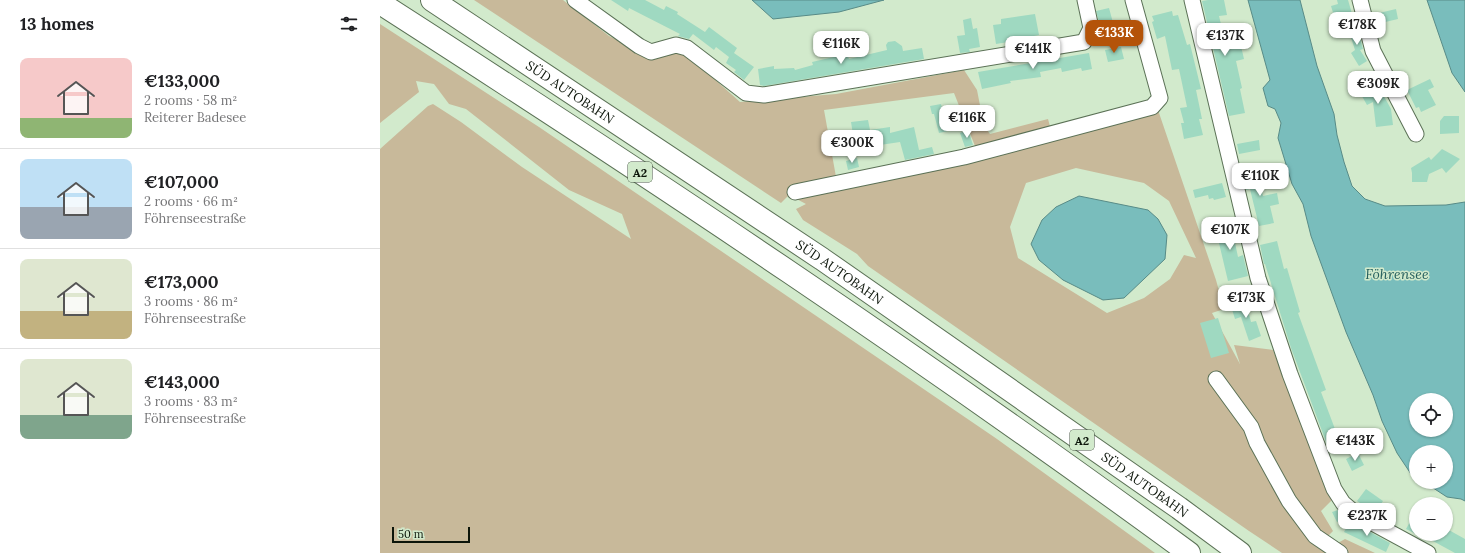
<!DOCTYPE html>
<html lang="en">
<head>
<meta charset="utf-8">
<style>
  body { margin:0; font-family:Lora,serif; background:#f6f6f6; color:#202124; height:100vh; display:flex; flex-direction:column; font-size:15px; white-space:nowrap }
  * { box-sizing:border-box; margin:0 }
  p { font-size:13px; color:#757577 }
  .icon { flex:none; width:22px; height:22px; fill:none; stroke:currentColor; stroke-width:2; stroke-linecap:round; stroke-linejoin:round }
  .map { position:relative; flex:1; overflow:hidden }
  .panel { display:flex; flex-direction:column; background:#fff; width:380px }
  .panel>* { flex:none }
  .controls { position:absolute; left:1029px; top:393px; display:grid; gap:8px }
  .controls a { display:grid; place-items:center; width:44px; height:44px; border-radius:50%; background:#fff; box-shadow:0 1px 3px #0004; font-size:20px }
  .scale { position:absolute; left:12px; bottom:10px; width:78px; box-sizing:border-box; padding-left:4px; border:2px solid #0c150a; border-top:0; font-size:11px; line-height:14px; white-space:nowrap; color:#0c150a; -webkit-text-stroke:3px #d2eacc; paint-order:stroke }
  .price { position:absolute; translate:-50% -34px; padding:0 9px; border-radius:8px; background:#fff; color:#222; font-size:13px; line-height:26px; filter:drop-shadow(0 1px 2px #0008) }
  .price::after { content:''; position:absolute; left:50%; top:24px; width:12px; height:9px; margin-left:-6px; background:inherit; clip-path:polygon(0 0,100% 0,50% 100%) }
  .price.selected { background:#b45309; color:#fff }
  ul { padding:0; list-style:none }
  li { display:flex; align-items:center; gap:12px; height:100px; padding:0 20px }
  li+li { border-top:1px solid #e0e0e0 }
  li span { display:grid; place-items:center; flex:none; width:112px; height:80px; border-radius:8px; color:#555 }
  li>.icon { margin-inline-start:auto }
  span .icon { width:48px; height:48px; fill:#fffc; stroke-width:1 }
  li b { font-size:17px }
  h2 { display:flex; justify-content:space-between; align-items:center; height:48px; padding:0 20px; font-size:17px }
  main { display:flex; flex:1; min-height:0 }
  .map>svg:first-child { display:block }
  .green { fill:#c8b99a; fill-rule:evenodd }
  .water { fill:#79bdbc; stroke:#588b87; fill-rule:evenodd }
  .building { fill:#9fd9c1 }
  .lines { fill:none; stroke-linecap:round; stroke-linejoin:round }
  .minor-casing { stroke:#5b7156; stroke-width:17 }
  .highway-casing { stroke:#5b7156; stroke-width:24 }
  .minor { stroke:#fff; stroke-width:15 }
  .highway { stroke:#fff; stroke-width:22 }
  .labels { text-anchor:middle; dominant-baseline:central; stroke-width:3; stroke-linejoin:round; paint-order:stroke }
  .shield { fill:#d2eacc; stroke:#475544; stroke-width:1 }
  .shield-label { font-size:12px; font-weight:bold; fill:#0c150a }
  .street-label { font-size:13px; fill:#0c150a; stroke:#d2eacc }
  .water-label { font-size:14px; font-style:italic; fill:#26605f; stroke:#d2eacc }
</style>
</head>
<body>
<main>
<section class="panel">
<h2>13 homes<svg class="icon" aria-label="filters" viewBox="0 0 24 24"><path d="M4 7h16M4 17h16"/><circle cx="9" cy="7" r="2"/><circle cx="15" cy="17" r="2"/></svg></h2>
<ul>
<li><span style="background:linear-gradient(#f6c9c9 75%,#8fb573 0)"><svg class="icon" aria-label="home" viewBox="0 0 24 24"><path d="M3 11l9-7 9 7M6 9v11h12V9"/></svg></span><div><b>€133,000</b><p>2 rooms · 58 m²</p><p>Reiterer Badesee</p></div></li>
<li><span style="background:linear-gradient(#bfe0f5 60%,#9aa5b1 0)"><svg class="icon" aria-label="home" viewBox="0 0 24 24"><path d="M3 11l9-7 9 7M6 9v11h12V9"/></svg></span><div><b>€107,000</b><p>2 rooms · 66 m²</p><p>Föhrenseestraße</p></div></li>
<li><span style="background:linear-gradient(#dfe7d0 65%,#c2b280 0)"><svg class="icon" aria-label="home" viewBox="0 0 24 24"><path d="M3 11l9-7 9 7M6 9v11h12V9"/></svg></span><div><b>€173,000</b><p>3 rooms · 86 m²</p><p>Föhrenseestraße</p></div></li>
<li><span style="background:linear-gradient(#dfe7d0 70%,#7fa58c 0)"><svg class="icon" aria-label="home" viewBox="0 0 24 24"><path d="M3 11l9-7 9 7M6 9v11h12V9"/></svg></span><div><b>€143,000</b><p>3 rooms · 83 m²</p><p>Föhrenseestraße</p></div></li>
</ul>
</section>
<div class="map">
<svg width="1085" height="553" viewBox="0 0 1085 553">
  <rect width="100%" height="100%" fill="#d2eacc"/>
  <!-- green -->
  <path class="green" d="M94,0h89l46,36 39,19 35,-4 57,51 96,-8 128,-24 13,20 7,36 6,8 58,-15 3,11 -74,21 -23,-58 -130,17 14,78 320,-78 58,170 8,29 -12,4 28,51 -6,-19 39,5 59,150 -11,11 12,20 -6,6 9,7 9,-5 30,14h-93l-33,-22 -381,-265 -11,-12 -54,-34 -7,-11 10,-5 -17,-9 -8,8zM696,168l68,15 25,18 27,57 -12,-3 -14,24 -26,19 -37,15 -89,-55 -8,-31 16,-44z
    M0,24l159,103 458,312 158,114h-775v-404l48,-43 5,-2 28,18 61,45 109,72 -9,-25 -53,-24 -103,-81 -17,-5 -15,-20 -18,-3 3,11 -39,31z"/>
  <!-- water -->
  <path class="water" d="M372,0h132l-45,12 -66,7z
    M868,0h52l17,66 17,48 3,21 7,27 8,24 13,13 20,7 61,-1 19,-3v299l-4,-2 -14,-2 -23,-15h22v-30h-30v25l-5,-3 -14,-21 -15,-32 -9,-26 -27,-63 -35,-96 -8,-32 -11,-20 -14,-46 3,-15 -6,-14 -7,-3 -5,-18 7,-8zM1036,400h30v30h-30z
    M1047,0h38v92l-13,-19z
    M699,196l69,14 10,9 9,16 -2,24 -41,39 -21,2 -40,-20 -24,-20 -8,-16 11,-24 14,-13z"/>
  <!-- building -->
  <path class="building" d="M231,0h34l19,10 2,-4 12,6 -1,2 28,18 4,-5 28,21 -3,5 20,14 -10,13 -10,-8 2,-2 -10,-7 3,-6 -13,-10 -2,3 -21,-16 -4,5 -11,-3 2,-2 -51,-26 -1,3z
    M828,0h16l3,15 -8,1 7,29 14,-3 4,17 -8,2 6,27 -2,1 5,24 -16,3 -27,-115z
    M957,0h11l7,24 -17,5 -7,-23 7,-2z
    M729,8l6,22 -13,3 -6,-22z
    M1016,9l2,10 -17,4 -2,-10z
    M792,11l1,5 5,-1 9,30 3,-1 11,45 -5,1 6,29h-3l4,16 -19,4 -3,-16h3l-4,-15 7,-1 -8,-38 -7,1 -7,-34 -8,3 -5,-17 2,-1 -2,-5z
    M655,14l4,21 -25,5v1l-18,3 -3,-19 8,-1v-5z
    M591,18l2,11 4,-1 3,19 -11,2 1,3 -10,1 -3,-17 8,-1 -2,-15z
    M977,26l6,23 -3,1 7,11 -8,5 -8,-13 4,-3 -7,-22z
    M515,41l7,5 1,5 19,-3 2,11 -160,27 -4,-1 -2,-16 16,-3v3l20,-1 1,2 18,-5 -1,-3 35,-8 2,5 38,-9 -1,-5 2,-3z
    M741,47l3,12 -16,3 -3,-12z
    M709,53l3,16 -10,2 -1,-3 -19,4 -1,-4 -21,4 1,5 -31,4 1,2 -29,6 -4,-17z
    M1050,79l4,8 -6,3 8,15 -15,7 -2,-5 -3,1 -9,-18z
    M996,82l15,27 2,16 -17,2 -3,-25 -6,3 -8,-14z
    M561,104l4,16 10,-2 2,11 -18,4 -5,-19h-2l-2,-8z
    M1064,116h15v17l-19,1v-13z
    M488,120l2,10 20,-3v6l24,-6 5,23 13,-3 2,7 -29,6 -5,-18 -20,3v-2l-25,4 -4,-25z
    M588,130l5,15 -8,2 -5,-14z
    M879,140l1,10 -21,4 -2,-10z
    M1062,149l18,10 -14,14 -4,-5 -13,6 -2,8h-15v-9l-1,-5 18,-11 2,3z
    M477,158l2,9 -11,3 -2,-9z
    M876,167l7,29 14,-3 2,11 -9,2 4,17 -15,3 -9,-37 -4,1 -4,-20z
    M842,183l4,14 -12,3 -1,-2 -4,1 -1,-4 -13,3 -2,-8z
    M850,219l8,38 5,-2 5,21 -20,5 -14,-59z
    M897,241l7,28 3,-1 13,44 -2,1 28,77 -5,2 14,37 3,-1 5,13 -15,6 -37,-99 -26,-84h-1l-4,-19z
    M865,299l6,23 5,-1 5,15 -12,5 -8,-24 -6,2 -5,-16z
    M838,318l11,35 -18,5 -11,-35z
    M978,453l6,12 -12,6 -6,-12z
    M986,489l17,12 -8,12 -18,-12z
    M958,510l5,5 2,4 -8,3 -5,-10z
    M1036,511v23l-10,-5z
    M970,521l40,22 -4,9 -42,-20z
    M1067,529l18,10v14h-10l-35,-19h26z"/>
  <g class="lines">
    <defs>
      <path id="minor" d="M195,0l64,46 12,6 25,-7 11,3 59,45 18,2 320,-53 7,-14 -6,-28
        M812,0l66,278 32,96 44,115 9,14 13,11 72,39
        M980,0l13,51 43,83
        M415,192l169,-35 188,-50 8,-9 -27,-98
        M836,379l35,48 6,16 32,58 26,35 25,17"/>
      <g id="highway">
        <path id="s1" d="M52,0l390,259 357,249 61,45"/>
        <path d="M0,3c274,176 546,357 809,550"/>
      </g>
    </defs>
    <!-- minor casing -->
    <use href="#minor" class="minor-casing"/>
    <!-- highway casing -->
    <use href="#highway" class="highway-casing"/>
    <!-- minor -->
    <use href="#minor" class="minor"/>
    <!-- highway -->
    <use href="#highway" class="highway"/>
  </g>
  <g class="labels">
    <!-- shield labels -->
    <g class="shield">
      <rect x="248" y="162" width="24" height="20" rx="3"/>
      <rect x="690" y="430" width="24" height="20" rx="3"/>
    </g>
    <g class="shield-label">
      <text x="260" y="172">A2</text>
      <text x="702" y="440">A2</text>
    </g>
    <!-- street labels -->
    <g class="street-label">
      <text stroke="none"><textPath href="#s1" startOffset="166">SÜD AUTOBAHN</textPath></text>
      <text stroke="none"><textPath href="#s1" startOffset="490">SÜD AUTOBAHN</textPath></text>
      <text stroke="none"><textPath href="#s1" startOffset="862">SÜD AUTOBAHN</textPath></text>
    </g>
    <!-- water labels -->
    <g class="water-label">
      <text x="1017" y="274">Föhrensee</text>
    </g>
  </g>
</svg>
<div class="controls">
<a><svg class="icon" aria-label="locate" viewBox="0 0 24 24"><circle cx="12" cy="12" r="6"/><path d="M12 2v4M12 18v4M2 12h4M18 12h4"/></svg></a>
<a>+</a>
<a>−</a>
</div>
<div class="scale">50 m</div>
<b class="price" style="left:977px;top:46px">€178K</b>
<b class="price selected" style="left:734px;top:54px">€133K</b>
<b class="price" style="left:845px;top:57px">€137K</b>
<b class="price" style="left:461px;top:65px">€116K</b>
<b class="price" style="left:653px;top:70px">€141K</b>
<b class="price" style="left:998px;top:105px">€309K</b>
<b class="price" style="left:587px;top:139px">€116K</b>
<b class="price" style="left:472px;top:164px">€300K</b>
<b class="price" style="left:880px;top:197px">€110K</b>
<b class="price" style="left:850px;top:251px">€107K</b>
<b class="price" style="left:866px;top:319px">€173K</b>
<b class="price" style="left:975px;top:462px">€143K</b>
<b class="price" style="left:987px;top:537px">€237K</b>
</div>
</main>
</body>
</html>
